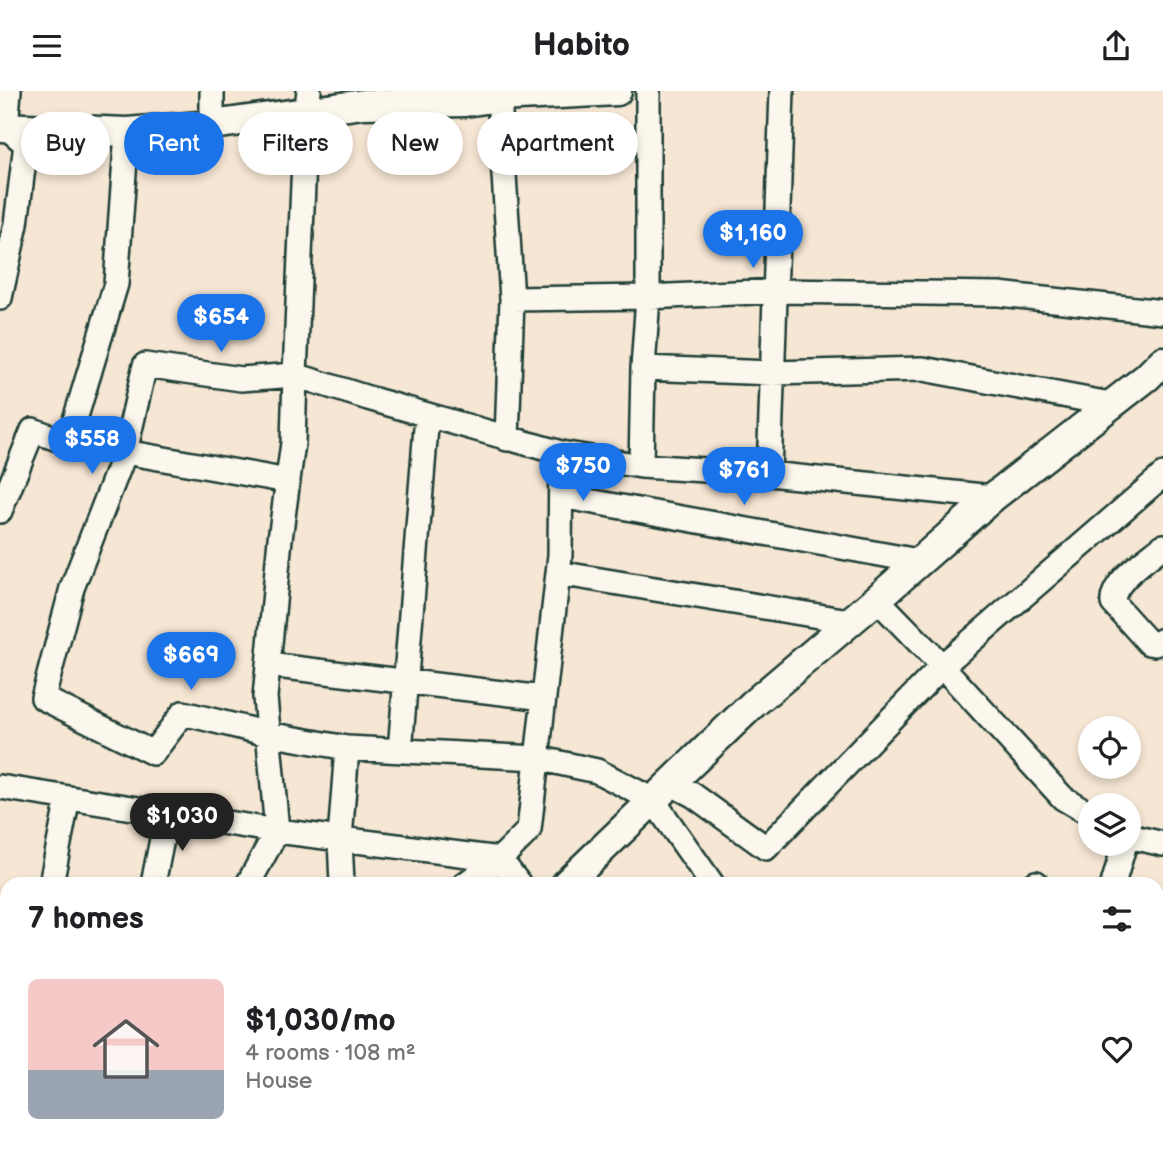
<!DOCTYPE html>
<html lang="en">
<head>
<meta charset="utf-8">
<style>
  body { margin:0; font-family:"Balsamiq Sans",sans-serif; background:#f2f2f2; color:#202124; height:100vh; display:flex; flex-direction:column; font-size:26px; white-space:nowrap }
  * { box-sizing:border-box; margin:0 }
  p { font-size:23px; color:#757577 }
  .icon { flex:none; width:38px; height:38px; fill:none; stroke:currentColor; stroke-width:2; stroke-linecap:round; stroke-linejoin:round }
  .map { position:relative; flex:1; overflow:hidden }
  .side { position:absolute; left:0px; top:786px; width:1164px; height:275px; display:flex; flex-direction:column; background:#fff; border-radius:21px 21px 0 0; box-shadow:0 4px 10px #0003 }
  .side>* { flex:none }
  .top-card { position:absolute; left:21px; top:21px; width:700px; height:63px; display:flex; gap:14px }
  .buttons { position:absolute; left:1078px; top:625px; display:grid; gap:14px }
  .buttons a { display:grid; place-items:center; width:63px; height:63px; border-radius:50%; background:#fff; box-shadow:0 4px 10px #0003; font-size:35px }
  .price { position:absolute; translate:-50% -60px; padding:0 16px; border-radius:24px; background:#1a73e8; color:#fff; font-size:23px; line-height:46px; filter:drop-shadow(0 2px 4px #0008) }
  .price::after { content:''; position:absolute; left:50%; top:42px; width:21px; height:16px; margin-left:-10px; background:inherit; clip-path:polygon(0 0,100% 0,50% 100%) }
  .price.active { background:#222; color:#fff }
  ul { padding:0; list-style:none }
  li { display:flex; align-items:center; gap:21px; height:175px; padding:0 28px }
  li span { display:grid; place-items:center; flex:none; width:196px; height:140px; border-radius:10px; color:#555 }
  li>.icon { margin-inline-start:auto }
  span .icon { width:84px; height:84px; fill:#fffc; stroke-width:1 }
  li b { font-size:30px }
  h2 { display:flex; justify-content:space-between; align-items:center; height:84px; padding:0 28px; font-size:30px }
  .pill { padding:0 24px; border-radius:32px; background:#fff; box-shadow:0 4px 10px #0003; font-size:24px; line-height:63px }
  .pill.active { background:#1a73e8; color:#fff }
  header { display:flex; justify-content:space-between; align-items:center; height:91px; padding:0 28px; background:#fff; font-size:32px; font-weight:700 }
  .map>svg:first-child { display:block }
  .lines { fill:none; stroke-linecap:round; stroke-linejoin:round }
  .minor-casing { stroke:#1f3d34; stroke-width:28 }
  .tertiary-casing { stroke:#1f3d34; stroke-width:33 }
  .minor { stroke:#fbf7ec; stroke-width:23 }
  .tertiary { stroke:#fbf7ec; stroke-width:28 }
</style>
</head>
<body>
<header><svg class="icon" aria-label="menu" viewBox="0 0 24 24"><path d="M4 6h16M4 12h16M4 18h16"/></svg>Habito<svg class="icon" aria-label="share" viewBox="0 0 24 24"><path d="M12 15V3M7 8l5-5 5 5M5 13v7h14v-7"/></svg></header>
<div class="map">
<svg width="1163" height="1059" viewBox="0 0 1163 1059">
  <rect width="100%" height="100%" fill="#f6e6d4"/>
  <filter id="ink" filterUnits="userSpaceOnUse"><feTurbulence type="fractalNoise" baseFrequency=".0143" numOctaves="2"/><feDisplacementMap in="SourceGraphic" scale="14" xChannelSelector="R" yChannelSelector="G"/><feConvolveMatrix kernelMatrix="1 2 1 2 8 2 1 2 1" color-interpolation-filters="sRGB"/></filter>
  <g filter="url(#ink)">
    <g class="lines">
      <defs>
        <path id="minor" d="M309,0l-3,22 -11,262 73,23 193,55
          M499,6l13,202
          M212,34v-34
          M0,207l16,-74 10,-80 -20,-17 3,-36
          M643,277l130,5 150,-4 187,35
          M507,348l5,-140 136,-2 127,-6 224,3 164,18
          M125,361l20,-87 96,14 54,-4 -2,68 -13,96 -15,158 12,134 -29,53
          M641,375l2,-98 5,-71v-206
          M769,383l13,-383
          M288,390l-163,-29 -53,136 -29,110 110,55 30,-40 85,21 79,14
          M561,405l357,65
          M0,420l33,-81 35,13 48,-159 11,-152
          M1163,455c-16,13 -52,36 -50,57l36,40 6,1 8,-4
          M558,482l291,48
          M877,508l65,67 121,132 27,16
          M268,574l276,33
          M400,660l27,-336
          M670,692l23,12 73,53 176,-182 221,-191
          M0,696l277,44 223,28 19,25
          M1129,745l34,8
          M51,793l17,-86
          M153,793l14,-70
          M342,793l-2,-45 7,-91 190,10 60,13 56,29 59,84
          M465,793l35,-25 29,-29 31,-275 1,-102 80,13 128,8 224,23
          M1036,793v-1
          M1113,793l12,-41
          M1157,917l6,1
          M0,982l7,4
          M109,1054l6,5
          M10,1059l5,-5
          M149,1059l5,-5
          M536,1059l2,-5
          M670,1059l2,-5
          M734,1059l2,-5
          M972,1059l1,-5
          M1043,1059l1,-5"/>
        <path id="tertiary" d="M0,36l127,5 85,-7 151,-21 102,-2 34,-5 118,-6
          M566,793l187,-180 124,-105 116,-102 154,-120 16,-16
          M299,1059l7,-5"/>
      </defs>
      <!-- minor casing -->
      <use href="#minor" class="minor-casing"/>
      <!-- tertiary casing -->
      <use href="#tertiary" class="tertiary-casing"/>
      <!-- minor -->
      <use href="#minor" class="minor"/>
      <!-- tertiary -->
      <use href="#tertiary" class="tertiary"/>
    </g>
  </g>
</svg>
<div class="buttons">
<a><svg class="icon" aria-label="locate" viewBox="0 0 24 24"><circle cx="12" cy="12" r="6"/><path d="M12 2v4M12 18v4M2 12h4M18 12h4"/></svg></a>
<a><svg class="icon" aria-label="layers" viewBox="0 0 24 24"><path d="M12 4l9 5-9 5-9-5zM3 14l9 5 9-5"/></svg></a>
</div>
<b class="price" style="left:753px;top:179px">$1,160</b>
<b class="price" style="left:221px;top:263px">$654</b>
<b class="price" style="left:92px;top:385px">$558</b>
<b class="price" style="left:583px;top:412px">$750</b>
<b class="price" style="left:744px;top:416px">$761</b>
<b class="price" style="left:191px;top:601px">$669</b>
<b class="price active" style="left:182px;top:762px">$1,030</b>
<div class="top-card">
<a class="pill">Buy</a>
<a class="pill active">Rent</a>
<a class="pill">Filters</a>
<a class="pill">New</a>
<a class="pill">Apartment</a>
</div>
<section class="side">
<h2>7 homes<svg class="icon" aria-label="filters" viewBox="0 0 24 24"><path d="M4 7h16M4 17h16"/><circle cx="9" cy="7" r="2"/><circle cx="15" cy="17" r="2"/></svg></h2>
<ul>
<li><span style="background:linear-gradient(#f6c9c9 65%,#9aa5b1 0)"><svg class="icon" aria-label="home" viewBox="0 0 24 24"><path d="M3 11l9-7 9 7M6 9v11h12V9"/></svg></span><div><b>$1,030/mo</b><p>4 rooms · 108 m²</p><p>House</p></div><svg class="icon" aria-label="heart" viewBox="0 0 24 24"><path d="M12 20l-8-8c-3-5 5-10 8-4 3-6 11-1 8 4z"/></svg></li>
</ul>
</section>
</div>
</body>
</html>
